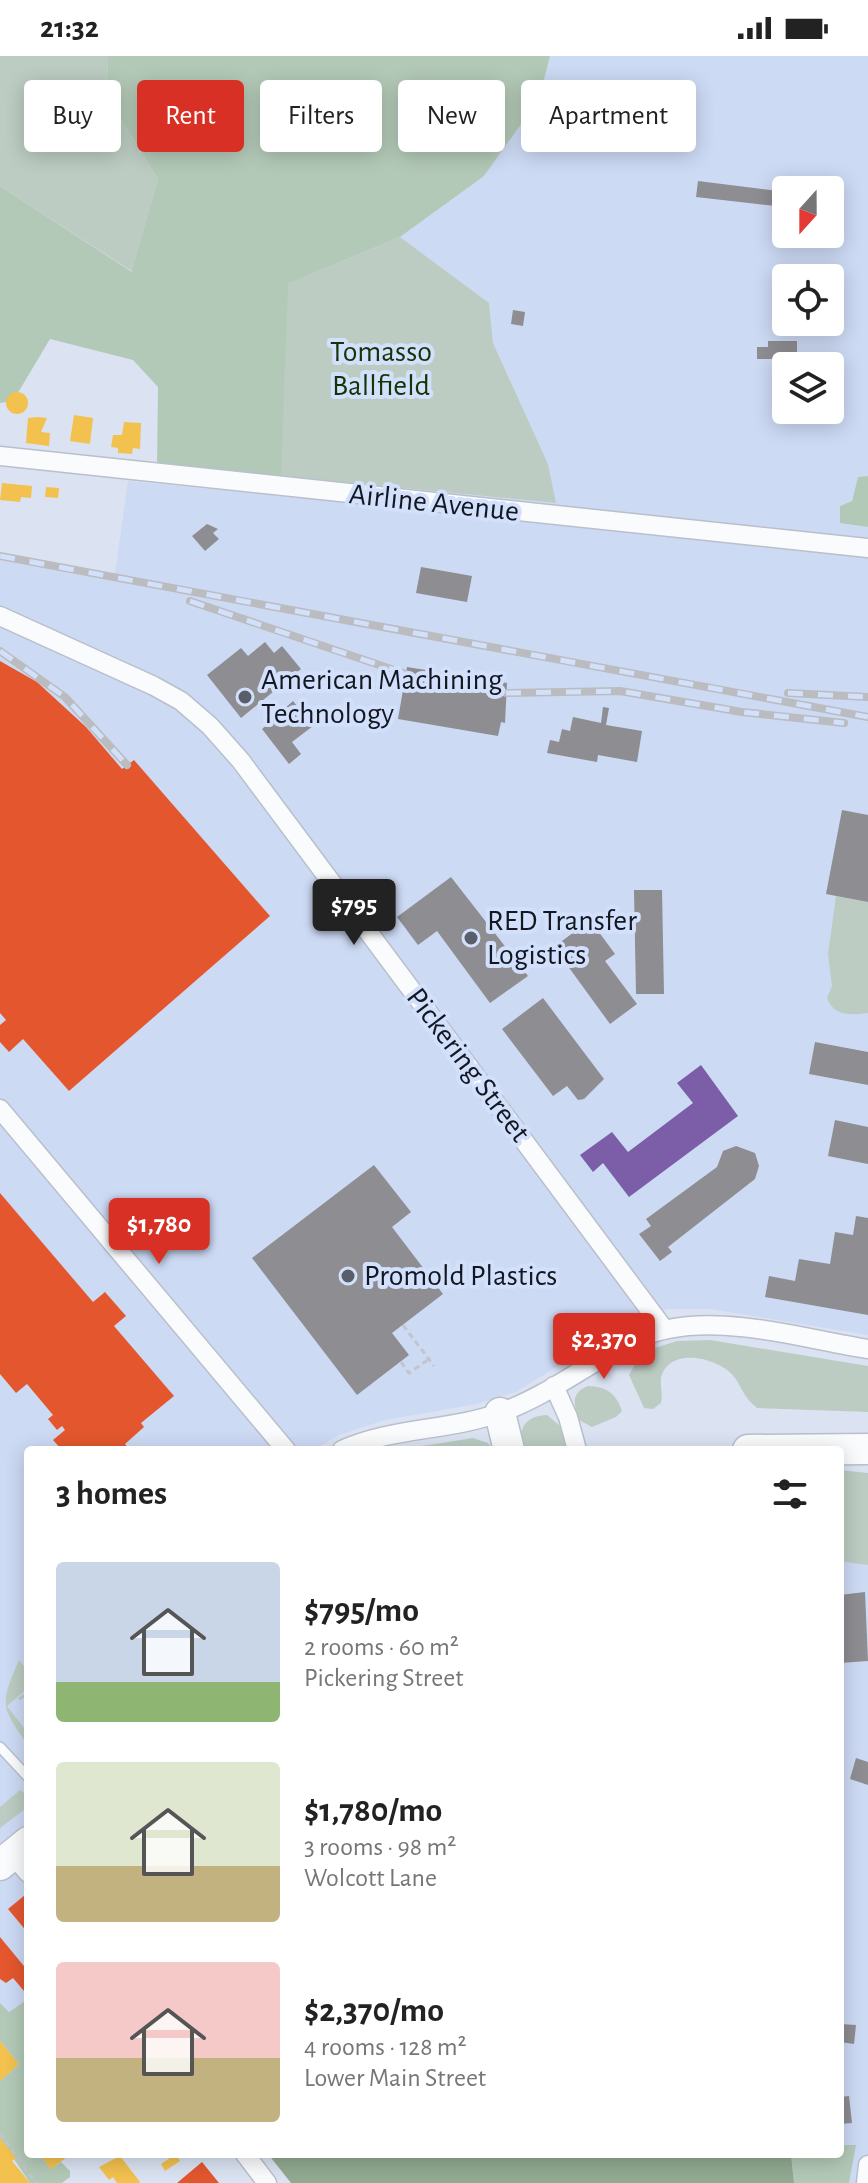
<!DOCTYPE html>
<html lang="en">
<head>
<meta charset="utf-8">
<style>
  body { margin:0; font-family:"Alegreya Sans",sans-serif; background:#f6f6f6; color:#222; height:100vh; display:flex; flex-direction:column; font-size:30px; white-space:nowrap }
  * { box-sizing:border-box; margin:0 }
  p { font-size:26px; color:#767676 }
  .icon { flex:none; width:44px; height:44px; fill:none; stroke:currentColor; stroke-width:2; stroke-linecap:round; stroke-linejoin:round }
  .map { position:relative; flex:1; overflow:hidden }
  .details { position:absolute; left:24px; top:1390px; width:820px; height:712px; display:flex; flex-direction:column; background:#fff; border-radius:8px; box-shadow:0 4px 20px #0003 }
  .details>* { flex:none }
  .banner { position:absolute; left:24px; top:24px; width:820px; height:72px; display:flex; gap:16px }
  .needle { width:52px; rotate:201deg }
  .controls { position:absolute; left:772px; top:120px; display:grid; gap:16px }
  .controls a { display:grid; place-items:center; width:72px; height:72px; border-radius:8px; background:#fff; box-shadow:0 4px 20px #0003; font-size:40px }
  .price { position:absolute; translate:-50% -68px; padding:0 18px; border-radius:8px; background:#d93025; color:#fff; font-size:26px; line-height:52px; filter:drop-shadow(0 2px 4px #0008) }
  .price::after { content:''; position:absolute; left:50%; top:48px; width:24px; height:18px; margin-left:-12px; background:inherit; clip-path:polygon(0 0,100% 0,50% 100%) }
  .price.selected { background:#222; color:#fff }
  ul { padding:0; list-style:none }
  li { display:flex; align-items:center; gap:24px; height:200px; padding:0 32px }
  li span { display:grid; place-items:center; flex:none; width:224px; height:160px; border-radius:8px; color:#555 }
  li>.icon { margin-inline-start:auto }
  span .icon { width:96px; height:96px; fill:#fffc; stroke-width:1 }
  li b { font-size:34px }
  h2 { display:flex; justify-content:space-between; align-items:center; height:96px; padding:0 32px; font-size:34px }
  .chip { padding:0 28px; border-radius:8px; background:#fff; box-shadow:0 4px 20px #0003; font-size:28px; line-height:72px }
  .chip.selected { background:#d93025; color:#fff }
  .status { display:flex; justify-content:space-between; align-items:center; height:56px; padding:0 40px; background:#fff; direction:ltr }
  .status svg { height:22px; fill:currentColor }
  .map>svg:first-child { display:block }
  .built { fill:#cddaf4; fill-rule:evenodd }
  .green { fill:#bcccc2 }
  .forest { fill:#b3c9b7 }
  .water { fill:#92aa91 }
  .homes { fill:#f2c14e }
  .shops { fill:#e4572e }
  .offices { fill:#7b5ea7 }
  .industry { fill:#8d8d92 }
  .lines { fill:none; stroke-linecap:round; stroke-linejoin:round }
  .service-casing { stroke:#b9bfcb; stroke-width:12 }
  .minor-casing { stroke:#b9bfcb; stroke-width:21 }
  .trunk-casing { stroke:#b9bfcb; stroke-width:33 }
  .path { stroke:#c2c5ca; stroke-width:3; stroke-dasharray:6 4; stroke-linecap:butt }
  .service { stroke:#fafbfd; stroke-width:9 }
  .minor { stroke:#fafbfd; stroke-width:18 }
  .trunk { stroke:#fafbfd; stroke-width:30 }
  .rail-casing { stroke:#babcbf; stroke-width:8 }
  .rail { stroke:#d2e0fb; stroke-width:5; stroke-dasharray:15; stroke-linecap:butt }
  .poi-dot { fill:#595e6a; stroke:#d2e0fb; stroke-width:3 }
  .labels { text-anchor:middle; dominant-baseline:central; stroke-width:8; stroke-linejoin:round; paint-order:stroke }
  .park-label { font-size:30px; fill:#153405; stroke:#d2e0fb }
  .street-label { font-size:30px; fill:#131721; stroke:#d2e0fb }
  .poi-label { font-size:30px; fill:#131721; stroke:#d2e0fb; text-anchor:start }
</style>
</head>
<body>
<div class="status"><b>21:32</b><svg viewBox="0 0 49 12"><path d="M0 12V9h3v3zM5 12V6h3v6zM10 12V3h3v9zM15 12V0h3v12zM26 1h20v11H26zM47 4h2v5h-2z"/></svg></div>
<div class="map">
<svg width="868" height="2127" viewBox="0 0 868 2127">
  <rect width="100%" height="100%" fill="#dbe3f2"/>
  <!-- built -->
  <path class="built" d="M550,0h318v420l-10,1 -6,24 -12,5v17l28,4v808l-158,-26h-43l-54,23 -97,60 -39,12 -92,16 -46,15 -26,15h-285v549l-28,19v-1458l114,20 14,-99 151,15 2,-20 274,27 -7,-39 -55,-121 -4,-40 -89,-66 84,-61 55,-77zM786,134h44v44h-44zM786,222h44v44h-44zM786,310h44v44h-44z
    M840,1501l5,5 23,3v618h-19l6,-38h-15z"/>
  <!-- green -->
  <path class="green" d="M0,0h107l2,44 49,79 -25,93 -133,-86z
    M400,181l89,66 4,40 55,121 8,39 -348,-34 80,-185z
    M836,840l32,6v111c-16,2 -34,4 -41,-15l5,-12 -4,-32z
    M710,1284l158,26v46l-111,-4c-12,-9 -14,-18 -22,-30 -14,-20 -66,-33 -74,0 -1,7 2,17 0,25l-8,6 -9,-1 -15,-33 13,-23 35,-11z
    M588,1330c19,1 28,7 34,25l-6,6 -24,10 -13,-7c-5,-15 -9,-27 9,-34z
    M547,1359l13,11 8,24h-46c-4,-21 2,-34 25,-35z
    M473,1382l15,5 5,7h-96z
    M840,1414l28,3v92l-23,-3 -5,-5z
    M19,1604l9,11v17l-21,18 21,27v12c-28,-39 -28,-41 -9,-85z
    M20,1734l8,5v12l-28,21v-21z"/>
  <!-- forest -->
  <path class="forest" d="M107,0h443l-11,43 -55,77 -84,61 -112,47 -7,192 -124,-11 1,-78 -25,-27 -83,-21 -37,62 -13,2v-217l132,86 26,-93 -49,-79z
    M868,420v51l-28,-4v-17l12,-5 6,-24z
    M28,1943v155h11l12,15 10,-7 9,9v6l-8,6h-32l-30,-45v-57l19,-17 -19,-23v-38l9,9z
    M840,2089h16l-7,38h-55l-3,-29h49z"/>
  <!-- water -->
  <path class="water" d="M268,2098h523l3,29h-503z"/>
  <!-- homes -->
  <path class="homes" d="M6 347a11 11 0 1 1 22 0a11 11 0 1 1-22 0Z
    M74,359l19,3 -3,26 -20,-3z
    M38,361l9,1 -6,14 9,1 -1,13 -23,-3 2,-25z
    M124,366l17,1 -1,26 -7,-1 -1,6 -14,-1v-5l-7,-1 2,-12h9z
    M2,427l30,3 -1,12 -10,-1 -1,5 -20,-2z
    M46,431l13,1 -1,10 -13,-1z
    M0,1985l19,23 -19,17z
    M0,2082l16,20 -4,3 18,22h-30z
    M39,2098h32l-20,15z
    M176,2098l4,7 -15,10 -4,-7z
    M120,2100l20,26 -1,1h-22l-4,-6 -4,3 -10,-13z"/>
  <!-- shops -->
  <path class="shops" d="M0,605l37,21 49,45 36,42 12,-9 136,156 -201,175 -46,-52 -14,13 -9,-10v-17l6,-5 -6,-7z
    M0,1137l93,109 12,-10 21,24 -12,10 60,70 -33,27 3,4 -19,17 5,6h-68l-9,-10 12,-10 -3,-4 -5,4 -9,-11 5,-4 -26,-31 -11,9 -16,-19z
    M25,1839l3,3v35l-20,-24z
    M0,1881l28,34v16l-4,4 -11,-13 -7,5 -6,-4z
    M202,2106l17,21h-42z"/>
  <!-- offices -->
  <path class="offices" d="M701,1009l37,51 -109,81 -26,-34 -10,9 -13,-17 32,-23 16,20 65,-49 -16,-20z"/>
  <!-- industry -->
  <path class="industry" d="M698,125l80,10 -2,15 -80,-9z
    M772,233l14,1v29l-14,-1z
    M513,254l12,2 -2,14 -12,-2z
    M768,285h29v25l-20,4v-11h-20v-12h11z
    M207,468l11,5 -5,4 6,6 -14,12 -13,-15z
    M421,511l51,9 -5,26 -51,-9z
    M265,586l9,11 8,-7 19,23 -60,49 -34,-43 34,-27 7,8z
    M407,611l100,16 -2,40 -4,-1 -3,14 -100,-17z
    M293,645l20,25 -21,16 9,12 -12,10 -27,-35z
    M603,651l6,1 -3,17 36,6 -5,31 -39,-7 -1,7 -50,-9 3,-13 9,2 3,-13 8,2 3,-14 28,6z
    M842,754l26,5v87l-42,-8z
    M451,821l77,99 -38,27 -53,-72 -19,14 -21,-28z
    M634,834h28l2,104h-28z
    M590,864l25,34 -10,7 32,43 -27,20 -56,-77z
    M543,942l61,81 -20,20 -6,1 -11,-14 -14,10 -51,-67z
    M815,986l53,10v33l-59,-11z
    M835,1064l33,7v37l-40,-8z
    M736,1090l19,7 4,13 -4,13 -87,68 4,5 -12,9 -21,-27 12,-8 -5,-7 71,-52 6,-16z
    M374,1109l37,47 -19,15 51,67 -51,39 17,22 -52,40 -105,-137z
    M856,1160l12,2v97l-103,-18 4,-21 26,5 4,-22 31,5 5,-32 18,3z
    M865,1536l3,69 -28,2v-68z
    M856,1702l12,4v23l-18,-6z
    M840,1968l16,1 -2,19 -14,-2z
    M849,2040l3,27 -12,1v-27z"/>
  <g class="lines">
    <defs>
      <path id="service" d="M0,1691l28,30"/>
      <path id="minor" d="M0,400l868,92
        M0,560l154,70 27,15 29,25 31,35 423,568
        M0,1053l286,341
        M554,1330l14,31 9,33
        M342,1394c51,-23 108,-19 160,-38 47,-17 88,-50 133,-72 67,-33 162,-2 233,9
        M12,1798l16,19
        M245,2098l22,29
        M866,2127l2,-18"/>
      <path id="trunk" d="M500,1357l9,37
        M748,1394l120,-1
        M0,1809l28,-23"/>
    </defs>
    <!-- service casing -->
    <use href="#service" class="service-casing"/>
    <!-- minor casing -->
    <use href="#minor" class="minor-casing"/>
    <!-- trunk casing -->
    <use href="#trunk" class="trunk-casing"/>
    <!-- path -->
    <path class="path" d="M403,1269l31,41
      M401,1306l8,11 20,-14
      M19,1643l9,-6
      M0,2077l36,50"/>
    <!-- service -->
    <use href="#service" class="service"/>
    <!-- minor -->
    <use href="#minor" class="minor"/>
    <!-- trunk -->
    <use href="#trunk" class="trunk"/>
    <defs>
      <path id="rail" d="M0,500l868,161
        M190,545l216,73
        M0,595l65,46 62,68
        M506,637l114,-2 122,21 102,11
        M788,637l80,4"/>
    </defs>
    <!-- rail casing -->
    <use href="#rail" class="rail-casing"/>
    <!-- rail -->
    <use href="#rail" class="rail"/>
  </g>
  <!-- markers -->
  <g class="poi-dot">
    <circle cx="245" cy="641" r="8"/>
    <circle cx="471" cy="882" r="8"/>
    <circle cx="348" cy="1220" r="8"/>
  </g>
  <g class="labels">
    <!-- park labels -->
    <g class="park-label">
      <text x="381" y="296">Tomasso<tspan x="381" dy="34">Ballfield</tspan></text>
    </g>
    <!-- street labels -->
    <g class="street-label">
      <text transform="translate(434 447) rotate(6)">Airline Avenue</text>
      <text transform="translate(468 1009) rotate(53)">Pickering Street</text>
    </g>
    <!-- poi labels -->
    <g class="poi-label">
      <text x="261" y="624">American Machining<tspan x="261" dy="34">Technology</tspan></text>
      <text x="487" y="865">RED Transfer<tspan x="487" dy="34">Logistics</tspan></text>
      <text x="364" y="1220">Promold Plastics</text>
    </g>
  </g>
</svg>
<div class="controls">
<a><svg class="needle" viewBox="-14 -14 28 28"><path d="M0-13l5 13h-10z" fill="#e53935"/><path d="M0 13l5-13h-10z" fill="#767676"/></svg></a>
<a><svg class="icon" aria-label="locate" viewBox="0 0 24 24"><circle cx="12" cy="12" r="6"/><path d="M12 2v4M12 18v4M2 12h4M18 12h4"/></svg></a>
<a><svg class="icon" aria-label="layers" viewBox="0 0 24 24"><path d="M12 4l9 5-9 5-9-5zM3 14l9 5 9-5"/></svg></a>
</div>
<b class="price selected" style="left:354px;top:891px">$795</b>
<b class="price" style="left:159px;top:1210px">$1,780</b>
<b class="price" style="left:604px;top:1325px">$2,370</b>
<div class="banner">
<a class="chip">Buy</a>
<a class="chip selected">Rent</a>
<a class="chip">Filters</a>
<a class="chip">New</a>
<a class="chip">Apartment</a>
</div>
<section class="details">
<h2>3 homes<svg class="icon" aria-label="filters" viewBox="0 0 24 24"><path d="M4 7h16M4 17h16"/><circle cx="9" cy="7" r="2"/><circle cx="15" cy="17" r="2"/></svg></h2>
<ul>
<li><span style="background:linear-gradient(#c9d6e8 75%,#8fb573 0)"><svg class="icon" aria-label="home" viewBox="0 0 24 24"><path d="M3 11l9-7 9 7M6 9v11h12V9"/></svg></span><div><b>$795/mo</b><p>2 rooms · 60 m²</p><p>Pickering Street</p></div></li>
<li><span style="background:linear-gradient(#dfe7d0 65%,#c2b280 0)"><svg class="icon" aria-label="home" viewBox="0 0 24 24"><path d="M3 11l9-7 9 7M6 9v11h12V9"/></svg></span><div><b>$1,780/mo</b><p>3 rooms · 98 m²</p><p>Wolcott Lane</p></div></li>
<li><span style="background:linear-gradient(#f6c9c9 60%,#c2b280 0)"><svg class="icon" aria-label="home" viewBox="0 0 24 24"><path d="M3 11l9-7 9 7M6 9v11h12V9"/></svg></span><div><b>$2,370/mo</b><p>4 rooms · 128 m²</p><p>Lower Main Street</p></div></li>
</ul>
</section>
</div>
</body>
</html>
